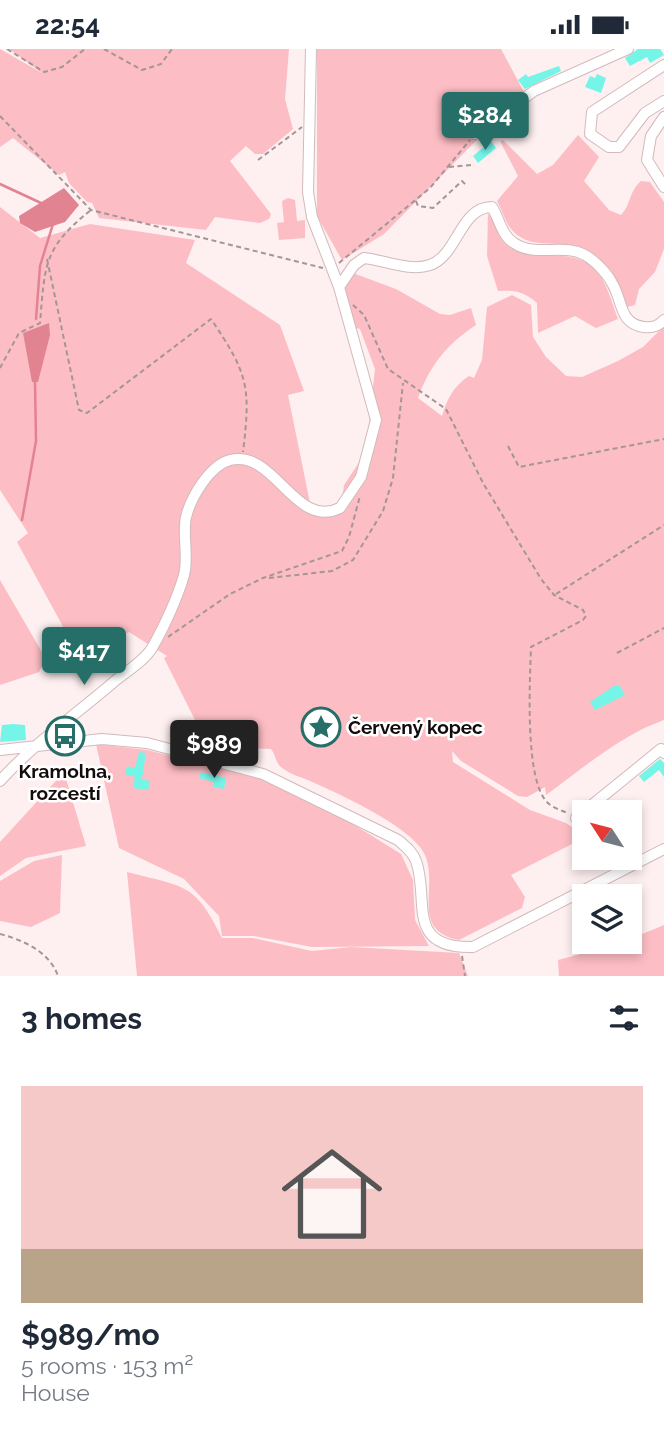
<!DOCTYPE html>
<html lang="en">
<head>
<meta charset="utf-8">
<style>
  body { margin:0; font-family:Raleway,sans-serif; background:#f6f6f7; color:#1f2937; height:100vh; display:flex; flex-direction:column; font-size:26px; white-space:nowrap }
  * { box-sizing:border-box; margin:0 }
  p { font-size:23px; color:#747a83 }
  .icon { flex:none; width:38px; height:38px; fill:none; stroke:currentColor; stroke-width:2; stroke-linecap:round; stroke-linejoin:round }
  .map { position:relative; height:927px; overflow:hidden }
  .drawer { display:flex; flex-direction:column; background:#fff; flex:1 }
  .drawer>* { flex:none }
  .needle { width:46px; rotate:306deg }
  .fabs { position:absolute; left:572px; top:751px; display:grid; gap:14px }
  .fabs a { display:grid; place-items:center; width:70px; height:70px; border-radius:0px; background:#fff; box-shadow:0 4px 10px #0003; font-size:35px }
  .price { position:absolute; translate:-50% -60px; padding:0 16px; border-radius:7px; background:#266f68; color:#fff; font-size:23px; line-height:46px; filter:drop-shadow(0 2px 4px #0008) }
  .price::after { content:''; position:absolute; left:50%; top:42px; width:21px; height:16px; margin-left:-10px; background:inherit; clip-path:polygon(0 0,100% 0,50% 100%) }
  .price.on { background:#222; color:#fff }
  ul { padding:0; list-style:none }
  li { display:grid; align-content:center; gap:14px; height:371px; padding:0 21px }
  li span { display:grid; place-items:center; height:217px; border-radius:0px; color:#555 }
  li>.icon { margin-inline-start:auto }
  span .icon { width:126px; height:126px; fill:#fffc; stroke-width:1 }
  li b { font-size:30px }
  h2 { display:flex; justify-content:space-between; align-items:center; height:84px; padding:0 21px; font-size:30px }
  .status { display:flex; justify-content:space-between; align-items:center; height:49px; padding:0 35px; background:#fff; direction:ltr }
  .status svg { height:19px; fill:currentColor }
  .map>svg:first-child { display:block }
  .green { fill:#fdbdc4 }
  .water { fill:#e28391 }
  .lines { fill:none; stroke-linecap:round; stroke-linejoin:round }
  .stream { stroke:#e28391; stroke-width:2.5 }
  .building { fill:#74f5e8 }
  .minor-casing { stroke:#d2babc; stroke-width:12 }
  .path { stroke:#a29697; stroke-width:2; stroke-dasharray:5 3.5; stroke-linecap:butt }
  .minor { stroke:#fff; stroke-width:10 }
  .labels { text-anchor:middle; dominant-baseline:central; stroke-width:5; stroke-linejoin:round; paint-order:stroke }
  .poi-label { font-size:19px; font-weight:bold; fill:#130b0c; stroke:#fff; text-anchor:start }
</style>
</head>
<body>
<div class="status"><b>22:54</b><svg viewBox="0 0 49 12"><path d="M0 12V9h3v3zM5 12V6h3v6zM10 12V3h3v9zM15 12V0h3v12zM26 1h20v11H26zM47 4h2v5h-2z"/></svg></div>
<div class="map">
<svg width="664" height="927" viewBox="0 0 664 927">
  <rect width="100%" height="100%" fill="#feeff0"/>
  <!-- green -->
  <path class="green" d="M0,0l42,24 -33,-24h280l-4,50 8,30 -30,25h-8l-9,-8 -16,15 41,53 -2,5 -9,4 -45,-6 -9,13 -107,-12 -7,-15 -5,-1 -18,-19 -4,-11 -6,3 -46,-37 -13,9z
    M317,0h184l23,43 -140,142 -42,26 -25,-44z
    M578,86l21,22 -15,24 25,29 12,5c10,-10 8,-24 20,-34l9,1 14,20v47l-9,23 -16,17 -4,16 -8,2c-13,-15 -15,-37 -30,-51 -27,-23 -64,-1 -85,-26 -7,-8 -10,-20 -15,-29l21,-25 -18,-35 3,-1 34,34 16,-9z
    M288,149l7,2 2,21 8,-1v18l-26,2 -2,-17 7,-1 -2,-21z
    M0,158l40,31 50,-14 105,16 -9,23 94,62 24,66 -16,4 22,108c13,6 20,4 32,-3l2,-15 14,-21 9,-22 8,-73 -15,-40 -7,-2 -11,-40 8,-15 46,17 44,25 10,1 21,-7 5,17c-29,19 -46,40 -58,73l24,18c4,-14 11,-30 27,-40l5,2 8,-18 5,-53 25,-12 19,10 2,32 13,20 20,19 16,1 36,-16 25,-14 21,-21v394c-43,15 -81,48 -118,75l-1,-8 -18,10 -9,-1 -57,-35 -9,-10 1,11 77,48 36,13 9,6 3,12 -67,34 14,22 -3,11 -63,32c-54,-10 -14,-62 -39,-93 -21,-26 -79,-52 -110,-66 -9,-4 -21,-7 -29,-14 -6,-5 -5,-12 -10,-18l-63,-3 -44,-88 3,-2 -38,-24 -50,24 -62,-114 11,-9 -28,-43z
    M488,165c9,8 9,25 20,32 12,7 23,9 37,9 53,0 57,17 73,64l-22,9 -21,-12 -37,17 -1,-30c-12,-11 -22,-13 -39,-12l-11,-35z
    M0,531l46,79 -7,13 -39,13z
    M96,695l51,6 112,28 58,25 52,31 32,20 12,26 2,40 14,26 -117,1 -58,-11h-32l-3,-20 -35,-37 -65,-31z
    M64,723l22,74 -60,12 -26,18v-34z
    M62,806l-2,58 -29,14 -31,-6v-40l34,-20z
    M127,823c57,15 68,10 95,66h31l59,13 39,-4 108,6 9,23h-331z
    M664,876v51h-105l-1,-16 72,-19v-2z"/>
  <!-- water -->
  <path class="water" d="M64,139l15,17 -14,17 -30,10 -15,-9 -1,-7z
    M49,274l1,12 -12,47h-6l-9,-49z"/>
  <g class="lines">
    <!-- stream -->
    <path class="stream" d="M0,135l41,19
      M36,270l4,-53 13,-42
      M22,471l14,-79 -1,-60"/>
  </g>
  <!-- building -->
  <path class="building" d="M638,0h22l4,6 -14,8 -3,-6 -17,9 -5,-8z
    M559,17l2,5 -36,18 -7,-9 8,-6 2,3z
    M597,25l9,4 -5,15 -16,-6 5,-11 5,2z
    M491,92l5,7 -18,15 -5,-7z
    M614,637h6l5,9 -30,15 -5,-8z
    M13,675l12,1 1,15 -26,2 2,-17z
    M139,703l7,1 -4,26 8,2 -2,9 -15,-2 2,-11 -10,-3 2,-8 8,2z
    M660,710l4,4v14l-5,-7 -15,12 -5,-6z
    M201,723l25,6 -2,11 -11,-2 1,-5 -15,-4z"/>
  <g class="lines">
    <defs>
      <path id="minor" d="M664,16l-72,47 -2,22 19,13h10l26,-34 19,-12
        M664,68l-13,19 -4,24 17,27
        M475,85l59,-43 94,-42
        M339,238l15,-22 10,-7c20,2 46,14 66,7 28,-10 30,-58 62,-58 7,11 10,29 22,36 23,16 54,-3 77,16 7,5 17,16 21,24 11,18 7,41 32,44 9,1 14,-1 20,-7
        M0,701l102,-11 45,4 116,31 135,66c7,6 15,12 18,21 14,38 -12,88 57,86l191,-98
        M0,732c35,-39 77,-67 116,-101 11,-9 29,-20 36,-32 11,-19 26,-51 32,-73 5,-18 -2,-40 2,-58 5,-20 24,-52 44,-57 45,-11 65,70 110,48l21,-31 15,-57 -37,-133 -27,-70 -4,-25 3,-143
        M576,769l85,-69 3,4"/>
    </defs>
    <!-- minor casing -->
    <use href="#minor" class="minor-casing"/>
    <!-- path -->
    <path class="path" d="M7,0l37,23 18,-5 23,-18
      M104,0l38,21 19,-6 11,-15
      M0,67l91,94 232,58
      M258,111l44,-33
      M449,118l23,-2
      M416,152l2,5 15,2 29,-27 5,5
      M47,210l32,151 8,3 124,-94c37,55 40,67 32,133
      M339,214l91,-75 40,-48
      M353,256l11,10 24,54 58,40 37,74 58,96 13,16 29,15 3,6 -3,4 -52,27c-1,32 -7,135 17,156 5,5 13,7 19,10
      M0,319l19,-35 21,-10c5,-58 3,-75 51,-113
      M508,397l11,21 145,-28
      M269,529l63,-7 21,-11 30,-49 10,-33 10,-95
      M556,545l108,-69
      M168,588l62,-43 33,-16 79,-27 7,-14 11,-41
      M617,604l47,-25
      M0,885c23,6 50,18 58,42
      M462,907l3,20"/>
    <!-- minor -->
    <use href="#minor" class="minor"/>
  </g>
  <!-- icons -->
  <defs>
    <symbol id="sight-ring" viewBox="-11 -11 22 22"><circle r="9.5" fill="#fff" stroke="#266f68" stroke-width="1.5"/><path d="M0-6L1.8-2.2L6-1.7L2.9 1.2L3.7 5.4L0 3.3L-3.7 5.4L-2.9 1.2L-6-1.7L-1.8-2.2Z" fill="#266f68"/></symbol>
    <symbol id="bus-ring" viewBox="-11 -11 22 22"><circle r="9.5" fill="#fff" stroke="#266f68" stroke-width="1.5"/><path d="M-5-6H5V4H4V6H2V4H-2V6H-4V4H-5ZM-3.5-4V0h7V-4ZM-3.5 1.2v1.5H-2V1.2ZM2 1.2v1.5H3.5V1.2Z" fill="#266f68"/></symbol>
  </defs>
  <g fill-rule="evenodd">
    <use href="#sight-ring" x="299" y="656" width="44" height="44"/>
    <use href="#bus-ring" x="43" y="665" width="44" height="44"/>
  </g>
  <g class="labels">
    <!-- poi labels -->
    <g class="poi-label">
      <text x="348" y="678">Červený kopec</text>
      <text x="65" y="722" text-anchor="middle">Kramolna,<tspan x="65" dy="22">rozcestí</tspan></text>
    </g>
  </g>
</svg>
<div class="fabs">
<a><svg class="needle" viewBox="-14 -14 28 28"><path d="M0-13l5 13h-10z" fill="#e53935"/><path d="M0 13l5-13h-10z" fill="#747a83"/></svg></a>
<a><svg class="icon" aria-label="layers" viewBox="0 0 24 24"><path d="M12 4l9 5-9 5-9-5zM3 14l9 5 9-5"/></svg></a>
</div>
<b class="price" style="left:485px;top:103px">$284</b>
<b class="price" style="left:84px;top:638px">$417</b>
<b class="price on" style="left:214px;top:731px">$989</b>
</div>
<section class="drawer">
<h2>3 homes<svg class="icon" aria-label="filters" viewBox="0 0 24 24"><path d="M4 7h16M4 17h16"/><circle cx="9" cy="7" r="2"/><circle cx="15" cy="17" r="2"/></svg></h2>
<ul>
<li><span style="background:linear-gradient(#f6c9c9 75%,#b9a48a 0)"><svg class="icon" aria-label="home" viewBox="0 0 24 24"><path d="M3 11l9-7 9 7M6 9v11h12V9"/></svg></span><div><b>$989/mo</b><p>5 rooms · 153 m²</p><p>House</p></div></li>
</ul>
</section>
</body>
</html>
